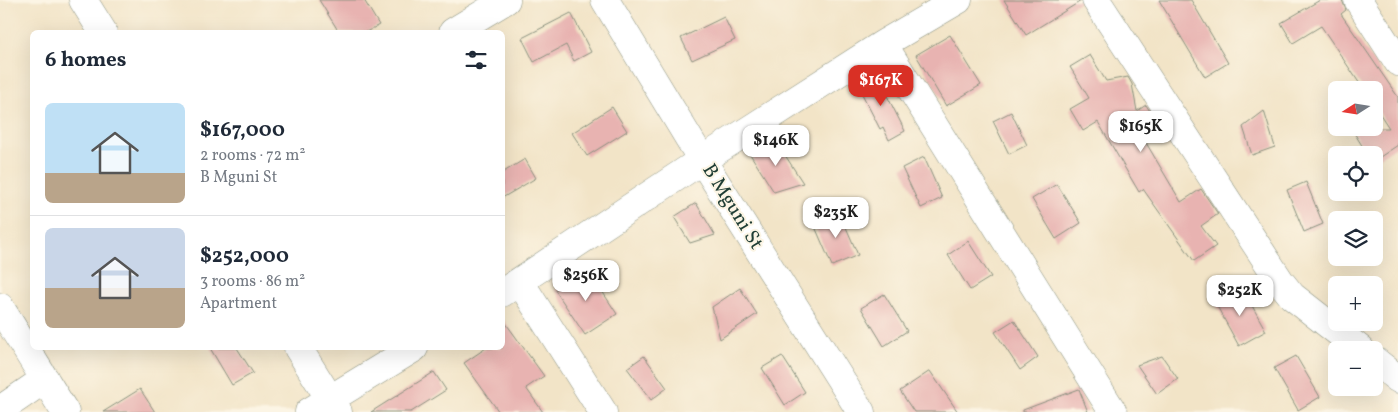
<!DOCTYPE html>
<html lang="en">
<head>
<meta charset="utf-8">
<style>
  body { margin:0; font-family:Vollkorn,serif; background:#f6f6f7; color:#1f2937; height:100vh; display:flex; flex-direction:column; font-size:19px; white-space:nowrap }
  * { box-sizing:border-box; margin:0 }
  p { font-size:16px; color:#747a83 }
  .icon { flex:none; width:28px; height:28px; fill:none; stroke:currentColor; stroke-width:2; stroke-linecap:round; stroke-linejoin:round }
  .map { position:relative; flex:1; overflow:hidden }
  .side { position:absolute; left:30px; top:30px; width:475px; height:320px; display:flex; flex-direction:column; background:#fff; border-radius:8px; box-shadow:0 5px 20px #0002 }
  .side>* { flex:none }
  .needle { width:32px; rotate:258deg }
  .tools { position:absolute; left:1328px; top:81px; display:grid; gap:10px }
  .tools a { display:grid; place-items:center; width:55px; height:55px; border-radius:8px; background:#fff; box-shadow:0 5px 20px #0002; font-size:25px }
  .price { position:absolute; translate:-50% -42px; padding:0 11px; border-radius:10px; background:#fff; color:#222; font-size:16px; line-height:32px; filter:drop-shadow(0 1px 2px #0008) }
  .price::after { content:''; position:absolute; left:50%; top:30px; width:15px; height:11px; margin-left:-8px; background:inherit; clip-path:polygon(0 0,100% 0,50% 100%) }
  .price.selected { background:#d93025; color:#fff }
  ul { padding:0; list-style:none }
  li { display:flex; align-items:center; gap:15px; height:125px; padding:0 15px }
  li+li { border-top:1px solid #e0e1e3 }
  li span { display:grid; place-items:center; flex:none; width:140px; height:100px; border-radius:8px; color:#555 }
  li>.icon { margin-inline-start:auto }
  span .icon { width:60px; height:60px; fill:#fffc; stroke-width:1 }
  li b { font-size:21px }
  h2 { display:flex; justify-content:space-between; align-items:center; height:60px; padding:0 15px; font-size:21px }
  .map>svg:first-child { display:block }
  .building { fill:#e8b3b1 }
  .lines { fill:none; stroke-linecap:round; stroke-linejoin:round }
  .minor-casing { stroke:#88907e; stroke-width:29 }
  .minor { stroke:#fff; stroke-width:28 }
  .labels { text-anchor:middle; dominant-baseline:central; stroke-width:4; stroke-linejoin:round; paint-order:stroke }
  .street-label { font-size:20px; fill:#1f3d34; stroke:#fcf5e5 }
</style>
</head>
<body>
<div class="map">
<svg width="1398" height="412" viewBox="0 0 1398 412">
  <rect width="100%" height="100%" fill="#fcf5e5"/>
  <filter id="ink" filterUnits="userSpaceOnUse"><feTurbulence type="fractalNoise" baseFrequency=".02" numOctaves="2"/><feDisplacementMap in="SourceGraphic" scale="10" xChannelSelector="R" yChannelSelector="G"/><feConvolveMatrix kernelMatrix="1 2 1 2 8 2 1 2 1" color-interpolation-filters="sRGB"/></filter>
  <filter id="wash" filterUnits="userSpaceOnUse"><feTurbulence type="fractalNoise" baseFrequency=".0096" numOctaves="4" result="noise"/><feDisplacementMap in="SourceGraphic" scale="20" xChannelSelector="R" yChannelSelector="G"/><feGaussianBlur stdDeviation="1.12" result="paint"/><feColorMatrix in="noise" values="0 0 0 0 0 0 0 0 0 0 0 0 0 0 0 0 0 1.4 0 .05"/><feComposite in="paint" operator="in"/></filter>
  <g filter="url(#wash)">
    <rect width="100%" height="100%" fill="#f2e4c7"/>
    <g id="blocks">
      <!-- building -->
      <path class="building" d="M319,0h45l15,25 -13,7h-27z
        M1004,0h77v1l-55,34z
        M1159,0h32l37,63 -23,14z
        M1320,0h22l4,10 -5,4 57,83v48l-24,16v-6h-6l-17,-27h38l-15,-23v-15h-10l-43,-64 -28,17 -12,-20z
        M571,13l20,39 -17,9 -8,-16 -32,17 -12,-24z
        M724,17l11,23 -43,20 -11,-22z
        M950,35l31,50 -35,21 -30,-51z
        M1090,55l16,26 22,-4 4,7 5,27 9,-6 13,20 3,5 -17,11 36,61 20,-13 17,25 -17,12 15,20 -22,15 -51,-72 -4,3 -41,-70 -15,9 -13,-22 19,-11 -19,-31z
        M876,74l29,57 -16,9 -6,-13 -3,2 -23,-45z
        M612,107l15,24 -40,25 -15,-23z
        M1264,111l11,36 -23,8 -9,-28z
        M1011,112l16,33 -18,9 -16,-33z
        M774,138l29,45 -29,9 -24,-38z
        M924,157l18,41 -21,10 -19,-40z
        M525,159l11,19 -34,20v-25z
        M1306,182l17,42 -19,8 -17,-42z
        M1057,184l24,39 -25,16 -24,-40z
        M696,203l19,32 -25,8 -16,-26z
        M839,211l19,44 -26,11 -19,-44z
        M968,241l23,36 -21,13 -22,-35z
        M587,268l30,46 -32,21 -30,-45z
        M740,288l17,26 -37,25 -8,-32z
        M1245,293l21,38 -27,15 -26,-47z
        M884,294l23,37 -23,15 -23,-38z
        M502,318l42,58 -18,12 17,24h-44l-35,-49 22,-15h16z
        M1014,320l24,37 -18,13 -25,-38z
        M210,348h27l16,25 -21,12z
        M644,356l23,32 -16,12 -24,-32z
        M782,356l23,36 -20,13 -23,-37z
        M1162,356l16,23 -21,15 -20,-29z
        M1296,356l24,41 -22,13 -24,-42z
        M930,371l28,41h-44l-14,-21z
        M434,372l12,18 -35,22h-40z
        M140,389l15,23h-52z
        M1079,389l9,23h-65v-2z"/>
    </g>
  </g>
  <g filter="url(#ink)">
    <use href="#blocks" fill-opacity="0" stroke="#88907e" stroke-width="1"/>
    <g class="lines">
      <defs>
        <path id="minor" d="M83,0l20,32
          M605,0l97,160 159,252
          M1096,0l184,281 12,15 69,54
          M1358,0l40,62
          M453,32l53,-32
          M883,44l230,368
          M520,282l83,130
          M502,293l200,-133 181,-116 75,-44
          M0,307l65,105
          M298,348l40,64
          M1374,360l24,19
          M0,410l45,-31
          M309,412l105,-64"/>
      </defs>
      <!-- minor casing -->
      <use href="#minor" class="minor-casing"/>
      <!-- minor -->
      <use href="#minor" class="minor"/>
    </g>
  </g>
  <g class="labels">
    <!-- street labels -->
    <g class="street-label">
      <text transform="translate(732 207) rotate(58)">B Mguni St</text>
    </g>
  </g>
</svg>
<div class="tools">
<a><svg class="needle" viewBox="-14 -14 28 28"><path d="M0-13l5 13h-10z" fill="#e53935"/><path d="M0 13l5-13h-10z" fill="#747a83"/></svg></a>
<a><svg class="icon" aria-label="locate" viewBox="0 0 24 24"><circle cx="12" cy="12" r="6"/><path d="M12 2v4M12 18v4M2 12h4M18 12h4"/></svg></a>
<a><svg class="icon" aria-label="layers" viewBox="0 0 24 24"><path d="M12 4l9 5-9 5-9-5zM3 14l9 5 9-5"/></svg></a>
<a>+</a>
<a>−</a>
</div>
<b class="price selected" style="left:881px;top:107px">$167K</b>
<b class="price" style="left:1141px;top:153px">$165K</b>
<b class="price" style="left:776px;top:167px">$146K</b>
<b class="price" style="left:836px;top:239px">$235K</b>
<b class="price" style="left:586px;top:302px">$256K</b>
<b class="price" style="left:1240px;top:317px">$252K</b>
<section class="side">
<h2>6 homes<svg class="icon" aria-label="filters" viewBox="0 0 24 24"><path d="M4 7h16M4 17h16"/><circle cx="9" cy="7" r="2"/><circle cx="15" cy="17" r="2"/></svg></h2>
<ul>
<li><span style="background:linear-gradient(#bfe0f5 70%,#b9a48a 0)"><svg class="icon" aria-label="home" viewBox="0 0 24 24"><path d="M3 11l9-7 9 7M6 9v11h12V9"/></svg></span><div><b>$167,000</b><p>2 rooms · 72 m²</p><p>B Mguni St</p></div></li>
<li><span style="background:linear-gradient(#c9d6e8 60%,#b9a48a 0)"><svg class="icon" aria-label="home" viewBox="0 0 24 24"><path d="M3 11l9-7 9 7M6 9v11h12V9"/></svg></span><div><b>$252,000</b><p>3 rooms · 86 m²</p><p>Apartment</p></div></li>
</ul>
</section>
</div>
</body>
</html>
